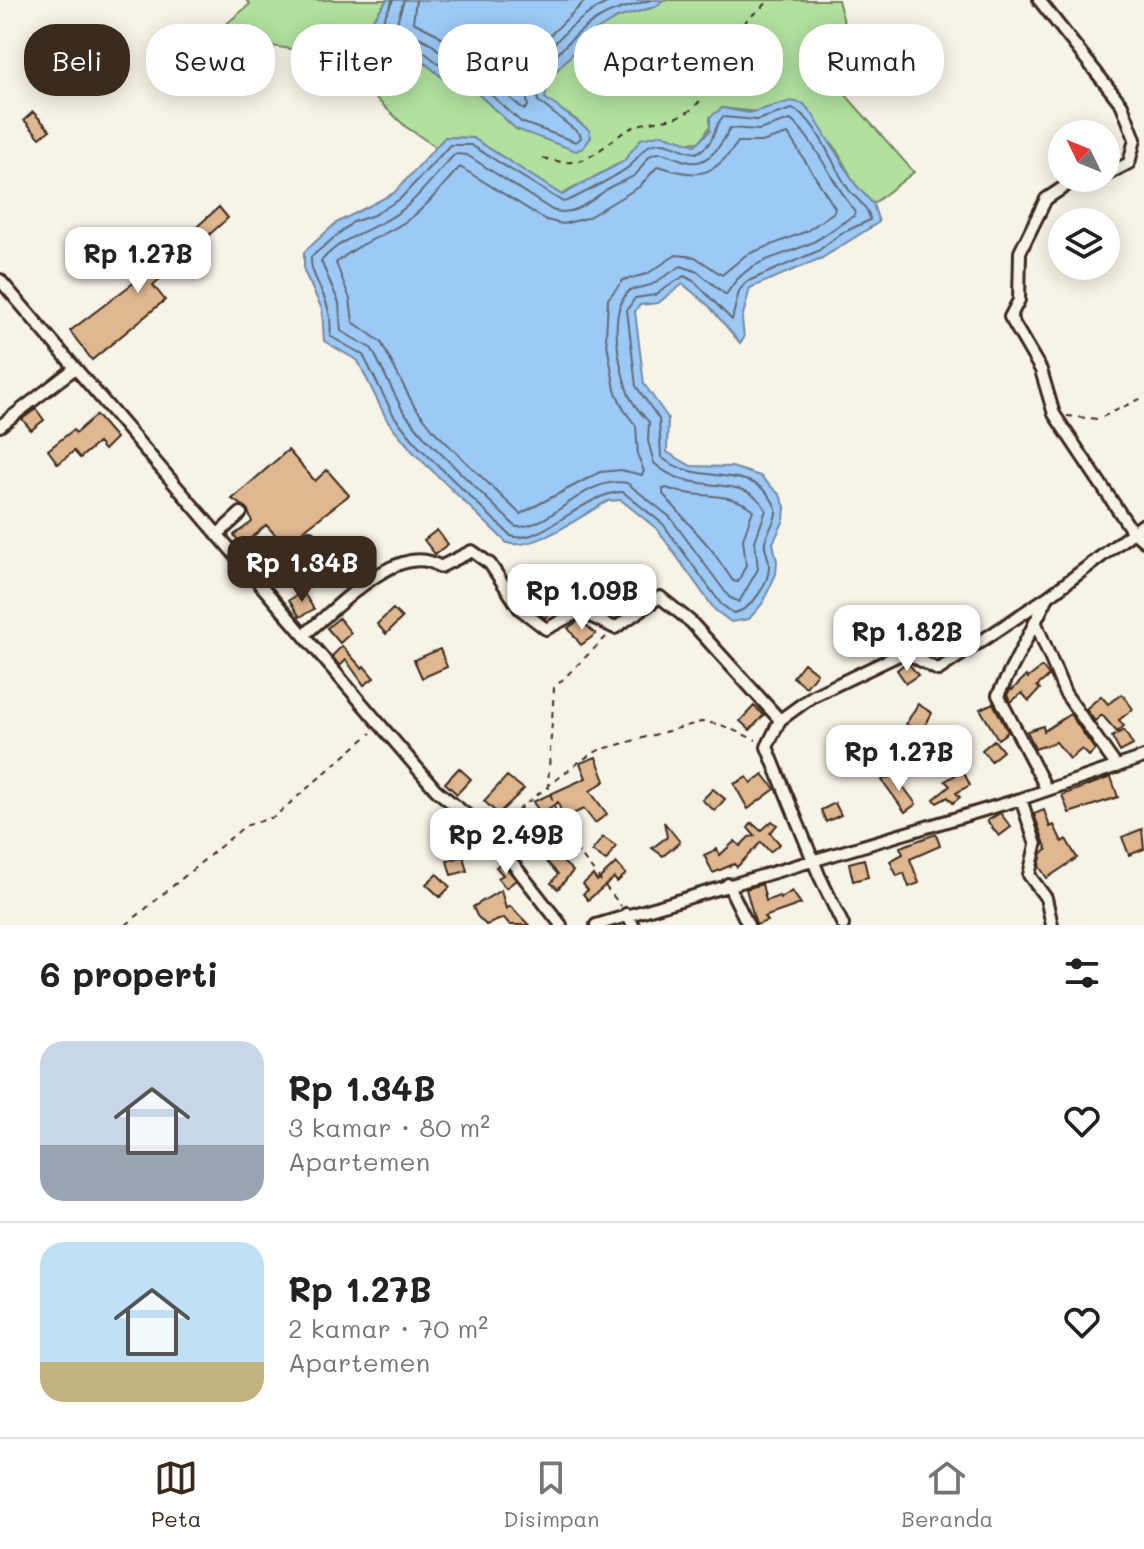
<!DOCTYPE html>
<html lang="id">
<head>
<meta charset="utf-8">
<style>
  body { margin:0; font-family:Mali,sans-serif; background:#f6f6f6; color:#222; height:100vh; display:flex; flex-direction:column; font-size:30px; white-space:nowrap }
  * { box-sizing:border-box; margin:0 }
  p { font-size:26px; color:#767676 }
  .icon { flex:none; width:44px; height:44px; fill:none; stroke:currentColor; stroke-width:2; stroke-linecap:round; stroke-linejoin:round }
  .map { position:relative; height:925px; overflow:hidden }
  .side { display:flex; flex-direction:column; background:#fff; flex:1 }
  .side>* { flex:none }
  .banner { position:absolute; left:24px; top:24px; width:1096px; height:72px; display:flex; gap:16px }
  .needle { width:52px; rotate:313deg }
  .fabs { position:absolute; left:1048px; top:120px; display:grid; gap:16px }
  .fabs a { display:grid; place-items:center; width:72px; height:72px; border-radius:50%; background:#fff; box-shadow:0 4px 20px #0003; font-size:40px }
  .price { position:absolute; translate:-50% -68px; padding:0 18px; border-radius:16px; background:#fff; color:#222; font-size:26px; line-height:52px; filter:drop-shadow(0 2px 4px #0008) }
  .price::after { content:''; position:absolute; left:50%; top:48px; width:24px; height:18px; margin-left:-12px; background:inherit; clip-path:polygon(0 0,100% 0,50% 100%) }
  .price.current { background:#3b2a1e; color:#fff }
  ul { padding:0; list-style:none }
  li { display:flex; align-items:center; gap:24px; height:200px; padding:0 40px }
  li+li { border-top:2px solid #e0e0e0 }
  li span { display:grid; place-items:center; flex:none; width:224px; height:160px; border-radius:24px; color:#555 }
  li>.icon { margin-inline-start:auto }
  span .icon { width:96px; height:96px; fill:#fffc; stroke-width:1 }
  li b { font-size:34px }
  h2 { display:flex; justify-content:space-between; align-items:center; height:96px; padding:0 40px; font-size:34px }
  .tag { padding:0 28px; border-radius:32px; background:#fff; box-shadow:0 4px 20px #0003; font-size:28px; line-height:72px }
  .tag.current { background:#3b2a1e; color:#fff }
  .tab-bar { display:flex; justify-content:space-around; align-items:center; height:112px; border-top:2px solid #e0e0e0; background:#fff; font-size:22px; color:#767676 }
  .tab-bar a { display:grid; justify-items:center; gap:4px }
  .tab-bar .current { color:#3b2a1e }
  .map>svg:first-child { display:block }
  .green { fill:#b1e09f; stroke:#76855e; stroke-width:2 }
  .water { fill:#9cc9f6; stroke:#7589a0; stroke-width:2 }
  .lines { fill:none; stroke-linecap:round; stroke-linejoin:round }
  .shore { stroke:#626a74; stroke-width:2 }
  .building { fill:#dfb790; stroke:#3b2a1e; stroke-width:2 }
  .minor-casing { stroke:#3b2a1e; stroke-width:16 }
  .path { stroke:#3b2a1e; stroke-width:2; stroke-dasharray:6 6; stroke-linecap:butt }
  .minor { stroke:#f7f3e8; stroke-width:10 }
</style>
</head>
<body>
<div class="map">
<svg width="1144" height="925" viewBox="0 0 1144 925">
  <rect width="100%" height="100%" fill="#f7f3e8"/>
  <filter id="ink" filterUnits="userSpaceOnUse"><feTurbulence type="fractalNoise" baseFrequency=".0125" numOctaves="2"/><feDisplacementMap in="SourceGraphic" scale="16" xChannelSelector="R" yChannelSelector="G"/><feConvolveMatrix kernelMatrix="1 2 1 2 8 2 1 2 1" color-interpolation-filters="sRGB"/></filter>
  <g filter="url(#ink)">
    <!-- green -->
    <path class="green" d="M246,0h141l-15,21 11,17 36,20 29,24 27,9 41,38 67,19 8,-11c-5,-16 -34,-27 -47,-39 0,-23 49,-71 70,-79 14,-5 29,-8 43,-13l6,-6h175l8,29 -33,29 101,114 -41,32 -18,-20 -22,-40 -77,-32 -34,-4 -22,34 -18,1 -13,-7 -28,3 -17,22 -63,34 -88,-57 -27,-1 -10,10 -30,-20 -42,-40 -54,-35 -57,-9 -20,15 -21,-22 38,-32z"/>
    <!-- water -->
    <path class="water" d="M387,0h276l-6,6 -40,12 -27,16 -40,44 -5,20 44,32 2,7 -8,11 -7,3 -60,-22 -41,-38 -27,-9 -29,-24 -36,-20 -11,-17z
      M791,101l13,3 9,11 42,69 18,20 6,18 -57,36 -72,30 -8,31 2,19 -4,5 -31,-37 -26,-22 -25,19 -18,2 -5,6 9,73 24,34 -1,34 24,14 41,1 28,9 20,19 5,12 -1,13 -11,23 4,18 -1,13 -14,30 -13,15 -18,3 -16,-12 -58,-81 -36,-29 -13,1c-27,14 -73,51 -101,42l-94,-91 -26,-32 -29,-59 -34,-20 -2,-32 -18,-38v-19l32,-29 58,-30 51,-56 28,1 89,57 62,-34 17,-22 21,-5 33,11 15,-14v-14l12,-9 27,5z"/>
    <g class="lines">
      <!-- shore -->
      <path class="shore" d="M393,0l-11,22 6,10 36,20 27,22 28,10 42,38 55,20 5,-4 -1,-4 -42,-33c-6,-30 40,-72 65,-85 14,-8 31,-10 47,-16
        M404,0l-8,25 34,18 26,22 29,11 39,34 4,-4c-10,-38 52,-94 86,-106
        M416,0l-3,22 24,12 25,20 28,11 23,18 14,-25 59,-58
        M792,109c24,6 42,61 57,81 8,10 20,17 21,30l-30,14 -22,17 -72,31 -7,9 -7,29 -37,-38 -11,-6 -29,19 -20,3 -8,12 9,76 23,33 2,38c39,32 95,2 115,51 1,12 -6,19 -10,30 -4,10 3,17 3,26 1,19 -18,47 -36,49l-12,-9 -58,-80 -40,-32c-37,-1 -82,54 -112,44l-92,-89 -25,-31 -31,-61 -33,-19c5,-36 -21,-57 -19,-79l42,-35 21,-7 26,-16 50,-54h21l92,57c10,-2 61,-30 68,-37 10,-10 12,-21 29,-22 11,-1 23,9 36,10 22,-10 15,-25 27,-36l34,3z
        M790,120c18,8 47,71 65,91l-1,5c-15,8 -28,20 -43,27 -36,17 -64,15 -85,52l-28,-23 -17,-6 -30,19 -21,5c-23,21 -11,73 -3,100 4,13 13,22 22,32l-1,19 6,22c38,36 91,7 112,47l-11,31 3,28 -19,33 -10,-5 -59,-80 -43,-34c-43,-8 -74,45 -111,44l-89,-87 -24,-29 -31,-62 -31,-18 -2,-28 -18,-42c27,-30 59,-31 86,-55 17,-15 31,-35 48,-52l12,1 85,55c23,9 42,-13 60,-24 7,-4 16,-6 23,-11 6,-5 9,-14 15,-19 22,-16 47,39 80,-28l29,2z
        M788,134l47,74 -1,4 -27,19 -61,24 -24,20 -27,-18 -19,-2 -29,19 -24,6 -15,19 -2,39 9,52 9,20 12,16 2,30 6,15 -2,4 -21,-5 -21,2 -80,42 -85,-82 -22,-28 -32,-62 -28,-20 -3,-23 -14,-36c23,-21 51,-27 76,-46 18,-13 32,-34 48,-50l86,53 17,4 24,-6 52,-31 19,-21c40,12 54,13 80,-24h23z
        M667,488c28,12 65,2 86,22l-10,29 3,26 -8,17 -5,-1 -22,-32 -48,-55v-5z"/>
    </g>
    <!-- building -->
    <path class="building" d="M33,112l17,18 -10,8 -16,-18z
      M219,207l9,11 -75,67 12,15 -73,60 -22,-29 70,-53z
      M36,409l8,11 -13,10 -9,-11z
      M96,415l20,23 -12,12 -6,-7 -18,15 -6,-7 -16,13 -10,-14 25,-20 3,3z
      M288,450l27,31 12,-11 22,25 -64,50 -19,-20 -24,21 -8,-11 18,-13 -5,-14 -15,-9z
      M437,530l11,14 -13,10 -11,-14z
      M609,569l16,14 -7,9 -16,-17z
      M303,592l11,17 -14,8 -11,-17z
      M546,592l12,14 -13,12 -15,-11z
      M393,609l9,9 -16,16 -9,-10z
      M339,618l12,15 -11,10 -13,-15z
      M580,620l16,14 -15,11 -13,-17z
      M950,625l10,15 -21,19 -12,-14z
      M342,646l20,22 2,-2 10,12 -10,7 -18,-25 -6,6 -8,-10z
      M440,649l7,18 -25,11 -8,-18z
      M907,662l11,13 -12,8 -9,-13z
      M804,663l13,10 -11,14 -13,-10z
      M1042,667l7,9 -12,10 3,3 -11,12 -7,-8 -11,9 -4,-7 4,-7 1,2 14,-14 2,2z
      M1122,694l11,15 -14,11 5,6 -7,6 -15,-17 -7,6 -9,-12 15,-13 7,8z
      M993,703l15,29 -10,7 -18,-30z
      M918,704l14,9 -11,20 -15,-9z
      M754,706l10,9 -14,15 -10,-9z
      M1070,714l25,36 -6,6 -7,-7 -12,10 -14,-17 -21,7 -8,-18 16,-5 1,5z
      M1124,730l9,15 -13,7 -8,-15z
      M994,740l9,11 -12,10 -9,-11z
      M596,757l9,24 -15,10 17,23 -12,9 -11,-14 -21,9 -5,-16 -17,12 -8,-12 53,-24 -6,-15z
      M459,768l12,11 -14,15 -12,-11z
      M963,771l7,14 -14,8 4,4 -7,6 -5,-6 -11,6 -3,-4 16,-13 -5,-5z
      M763,774l12,15 -27,20 -14,-25 13,-7 4,6z
      M894,774l22,30 -11,8 -23,-32z
      M507,776l17,13 -26,25 -14,-13z
      M1111,777l7,20 -49,16 -7,-18z
      M713,789l12,10 -10,12 -13,-11z
      M835,803l6,12 -15,7 -5,-12z
      M1044,810l6,17 4,-2 8,17 4,-3 11,19 -30,20 -8,-12 3,-13 5,-3 -13,-36z
      M1000,813l11,14 -12,9 -12,-15z
      M772,821l5,4 -7,8 10,11 -10,8 -9,-10 -24,25 -3,-3 -21,9 -9,-18 13,-6 3,6 15,-14 5,5 9,-9 6,-1 -7,-8 4,-5 9,8z
      M664,822l16,20 -17,14 -11,-8 15,-11z
      M1142,829l2,20 -15,6 -7,-18z
      M555,832l7,10 -3,2 10,11 -7,6 11,10 -15,18 -7,-6 7,-9 -12,-13 5,-5 -9,-15z
      M936,834l4,12 -30,13 9,24 -10,4 -5,-14 -7,3 -7,-15 13,-7 -3,-7z
      M603,837l13,9 -10,15 -14,-10z
      M463,856l4,15 -16,4 -4,-14z
      M864,859l4,18 -15,4 -4,-18z
      M502,862l14,18 -10,8 -8,-10 5,-3 -7,-8z
      M616,863l10,11 -9,8 -3,-4 -26,22 -5,-6 5,-4 -5,-6 10,-9 4,6z
      M437,874l13,13 -10,10 -14,-13z
      M762,884l4,17 13,-5 1,3 12,-8 9,13 -37,13 3,4 -11,4 -10,-36z
      M501,890l5,19 4,-3 19,19h-19l-6,-7 -18,7 -9,-9 -4,-9z"/>
    <g class="lines">
      <defs>
        <path id="minor" d="M1039,0l83,105 13,34 -6,24 -23,12
          M1085,178l-9,1 -30,20 -26,53 -1,48 -9,17 31,53 13,44 78,117 12,10
          M0,280l436,510 53,43 72,92
          M0,426l74,-57
          M217,535l24,-22
          M260,585l50,-48
          M1035,621l30,72 52,74
          M304,635c30,-24 96,-97 136,-68l32,-16 18,13 30,45 26,20 34,-18 35,17 45,-31 31,25 89,98
          M1047,790l-49,-95 50,-98
          M1021,799l15,46 -7,30 17,23 6,27
          M728,884l20,41
          M626,914l7,11
          M596,925l425,-126 123,-42
          M843,925l-24,-50 -52,-128 13,-27 33,-24 92,-44 33,18 111,-74 95,-72"/>
      </defs>
      <!-- minor casing -->
      <use href="#minor" class="minor-casing"/>
      <!-- path -->
      <path class="path" d="M543,158c12,3 23,6 36,3 21,-6 36,-27 57,-35 22,-9 44,-2 62,-23 11,-12 11,-31 18,-45 12,-22 35,-43 55,-58
        M1067,416l31,3 46,-22
        M606,637l-52,51 -6,97 13,45 60,76
        M499,825l81,-64 19,-11 102,-28 18,2 37,16
        M126,925l119,-99 29,-9 97,-84"/>
      <!-- minor -->
      <use href="#minor" class="minor"/>
    </g>
  </g>
</svg>
<div class="fabs">
<a><svg class="needle" viewBox="-14 -14 28 28"><path d="M0-13l5 13h-10z" fill="#e53935"/><path d="M0 13l5-13h-10z" fill="#767676"/></svg></a>
<a><svg class="icon" aria-label="layers" viewBox="0 0 24 24"><path d="M12 4l9 5-9 5-9-5zM3 14l9 5 9-5"/></svg></a>
</div>
<b class="price" style="left:138px;top:295px">Rp 1.27B</b>
<b class="price current" style="left:302px;top:604px">Rp 1.34B</b>
<b class="price" style="left:582px;top:632px">Rp 1.09B</b>
<b class="price" style="left:907px;top:673px">Rp 1.82B</b>
<b class="price" style="left:899px;top:793px">Rp 1.27B</b>
<b class="price" style="left:506px;top:876px">Rp 2.49B</b>
<div class="banner">
<a class="tag current">Beli</a>
<a class="tag">Sewa</a>
<a class="tag">Filter</a>
<a class="tag">Baru</a>
<a class="tag">Apartemen</a>
<a class="tag">Rumah</a>
</div>
</div>
<section class="side">
<h2>6 properti<svg class="icon" aria-label="filters" viewBox="0 0 24 24"><path d="M4 7h16M4 17h16"/><circle cx="9" cy="7" r="2"/><circle cx="15" cy="17" r="2"/></svg></h2>
<ul>
<li><span style="background:linear-gradient(#c9d6e8 65%,#9aa5b1 0)"><svg class="icon" aria-label="home" viewBox="0 0 24 24"><path d="M3 11l9-7 9 7M6 9v11h12V9"/></svg></span><div><b>Rp 1.34B</b><p>3 kamar · 80 m²</p><p>Apartemen</p></div><svg class="icon" aria-label="heart" viewBox="0 0 24 24"><path d="M12 20l-8-8c-3-5 5-10 8-4 3-6 11-1 8 4z"/></svg></li>
<li><span style="background:linear-gradient(#bfe0f5 75%,#c2b280 0)"><svg class="icon" aria-label="home" viewBox="0 0 24 24"><path d="M3 11l9-7 9 7M6 9v11h12V9"/></svg></span><div><b>Rp 1.27B</b><p>2 kamar · 70 m²</p><p>Apartemen</p></div><svg class="icon" aria-label="heart" viewBox="0 0 24 24"><path d="M12 20l-8-8c-3-5 5-10 8-4 3-6 11-1 8 4z"/></svg></li>
</ul>
</section>
<nav class="tab-bar">
<a class="current"><svg class="icon" aria-label="map" viewBox="0 0 24 24"><path d="M3 6l6-2 6 2 6-2v14l-6 2-6-2-6 2zM9 4v14M15 6v14"/></svg>Peta</a>
<a><svg class="icon" aria-label="saved" viewBox="0 0 24 24"><path d="M7 4h10v16l-5-4-5 4z"/></svg>Disimpan</a>
<a><svg class="icon" aria-label="home" viewBox="0 0 24 24"><path d="M3 11l9-7 9 7M6 9v11h12V9"/></svg>Beranda</a>
</nav>
</body>
</html>
